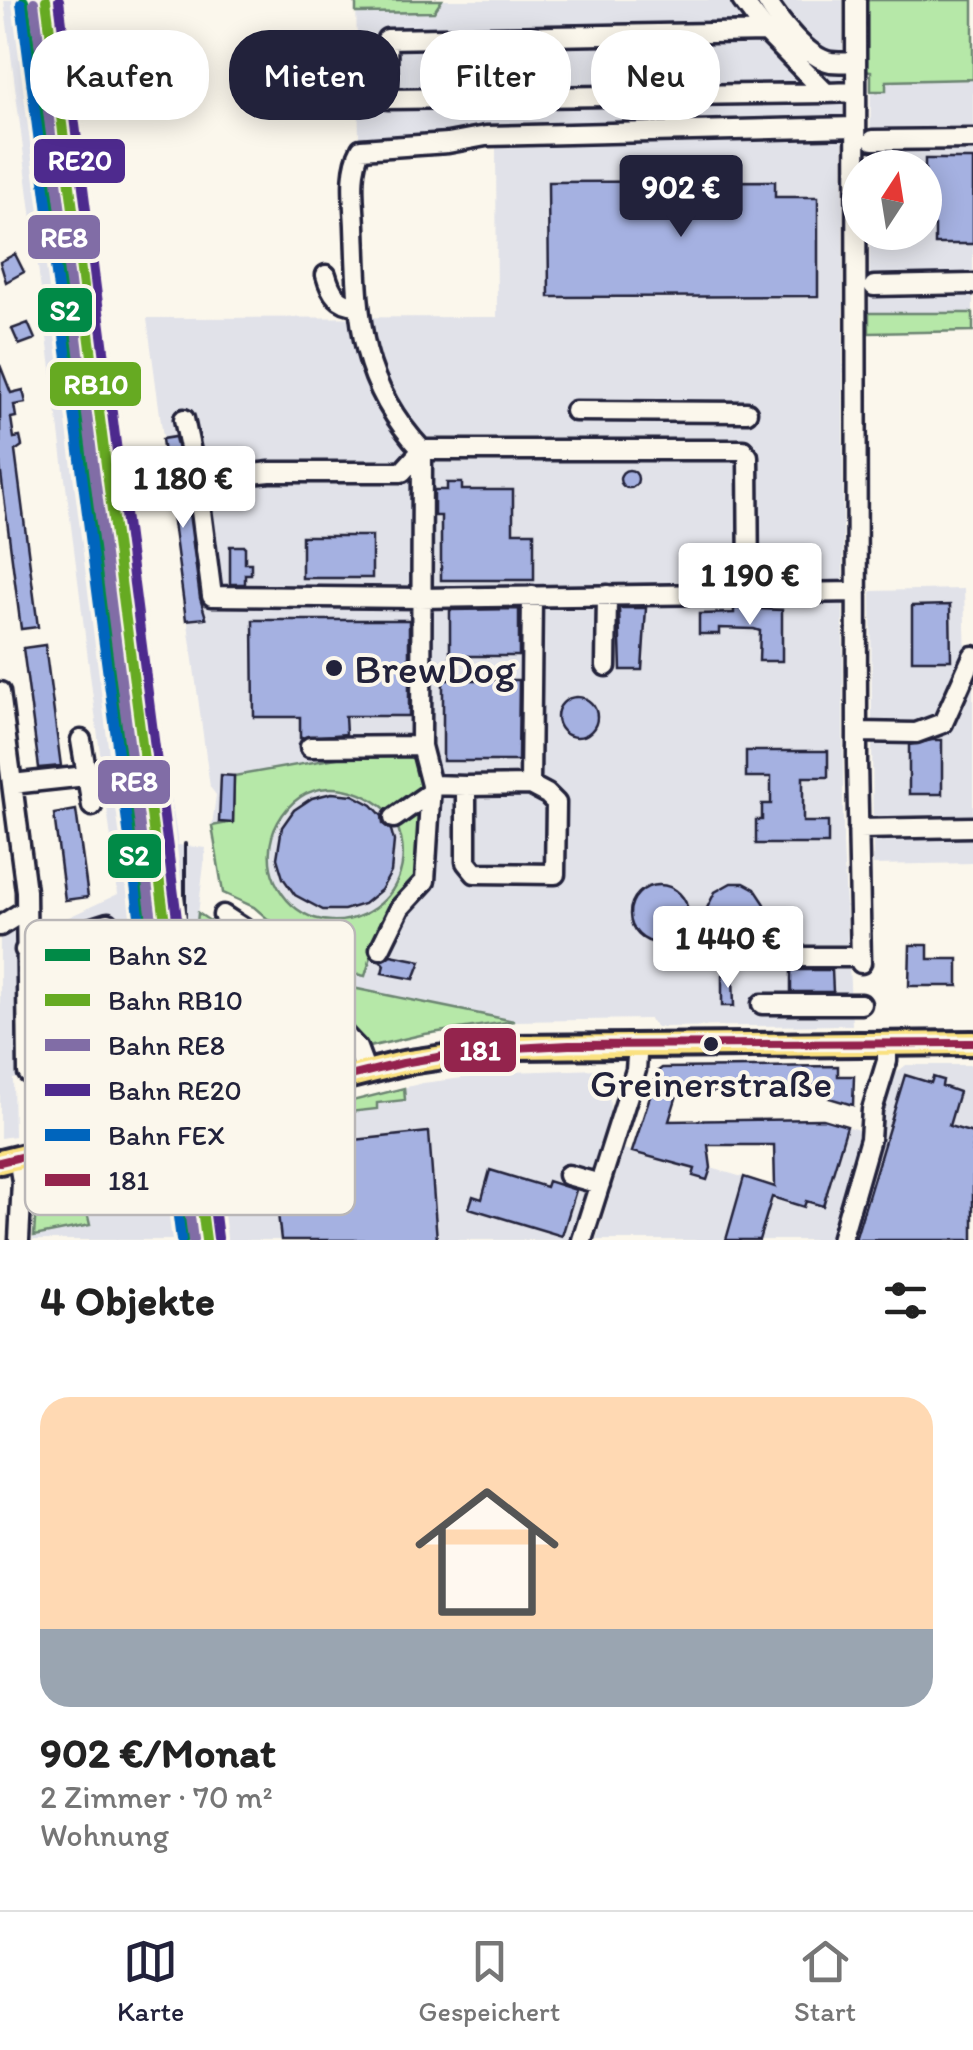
<!DOCTYPE html>
<html lang="de">
<head>
<meta charset="utf-8">
<style>
  body { margin:0; font-family:Itim,sans-serif; background:#f6f6f6; color:#222; height:100vh; display:flex; flex-direction:column; font-size:38px; white-space:nowrap }
  * { box-sizing:border-box; margin:0 }
  p { font-size:32px; color:#767676 }
  .icon { flex:none; width:55px; height:55px; fill:none; stroke:currentColor; stroke-width:2; stroke-linecap:round; stroke-linejoin:round }
  .map { position:relative; height:1240px; overflow:hidden }
  .sheet { display:flex; flex-direction:column; background:#fff; flex:1 }
  .sheet>* { flex:none }
  .guide { position:absolute; left:30px; top:30px; width:915px; height:90px; display:flex; gap:20px }
  .needle { width:65px; rotate:12deg }
  .fabs { position:absolute; left:842px; top:150px; display:grid; gap:20px }
  .fabs a { display:grid; place-items:center; width:100px; height:100px; border-radius:50%; background:#fff; box-shadow:0 5px 25px #0003; font-size:50px }
  .price { position:absolute; translate:-50% -85px; padding:0 22px; border-radius:10px; background:#fff; color:#222; font-size:32px; line-height:65px; filter:drop-shadow(0 2px 5px #0008) }
  .price::after { content:''; position:absolute; left:50%; top:60px; width:30px; height:22px; margin-left:-15px; background:inherit; clip-path:polygon(0 0,100% 0,50% 100%) }
  .price.on { background:#22223b; color:#fff }
  ul { padding:0; list-style:none }
  li { display:grid; align-content:center; gap:20px; height:530px; padding:0 40px }
  li span { display:grid; place-items:center; height:310px; border-radius:30px; color:#555 }
  li>.icon { margin-inline-start:auto }
  span .icon { width:180px; height:180px; fill:#fffc; stroke-width:1 }
  li b { font-size:42px }
  h2 { display:flex; justify-content:space-between; align-items:center; height:120px; padding:0 40px; font-size:42px }
  .tag { padding:0 35px; border-radius:40px; background:#fff; box-shadow:0 5px 25px #0003; font-size:35px; line-height:90px }
  .tag.on { background:#22223b; color:#fff }
  .tab-bar { display:flex; justify-content:space-around; align-items:center; height:140px; border-top:2px solid #e0e0e0; background:#fff; font-size:28px; color:#767676 }
  .tab-bar a { display:grid; justify-items:center; gap:5px }
  .tab-bar .on { color:#22223b }
  .map>svg:first-child { display:block }
  .built { fill:#e1e2e9 }
  .green { fill:#b6e8a8; stroke:#6c8572; stroke-width:2.5 }
  .building { fill:#a5b1e1; stroke:#22223b; stroke-width:2.5 }
  .lines { fill:none; stroke-linecap:round; stroke-linejoin:round }
  .minor-casing { stroke:#22223b; stroke-width:25 }
  .major-casing { stroke:#22223b; stroke-width:30 }
  .minor { stroke:#fbf7ec; stroke-width:18 }
  .major { stroke:#fae180; stroke-width:22 }
  .rail { stroke:#22223b; stroke-width:4 }
  .major-bridge-casing { stroke:#22223b; stroke-width:30; stroke-linecap:butt }
  .major-bridge { stroke:#fae180; stroke-width:22 }
  .bus-1-casing { stroke:#fbf7ec; stroke-width:15 }
  .bus-1 { stroke:#94244d; stroke-width:8 }
  .rail-1-casing { stroke:#fbf7ec; stroke-width:18 }
  .rail-2-casing { stroke:#fbf7ec; stroke-width:18 }
  .rail-3-casing { stroke:#fbf7ec; stroke-width:18 }
  .rail-4-casing { stroke:#fbf7ec; stroke-width:18 }
  .rail-5-casing { stroke:#fbf7ec; stroke-width:18 }
  .rail-1 { stroke:#018a47; stroke-width:10 }
  .rail-2 { stroke:#6a2; stroke-width:10 }
  .rail-3 { stroke:#816da6; stroke-width:10 }
  .rail-4 { stroke:#4e2a8e; stroke-width:10 }
  .rail-5 { stroke:#0065bd; stroke-width:10 }
  .poi-dot { fill:#22223b; stroke:#fbf7ec; stroke-width:4 }
  .labels { text-anchor:middle; dominant-baseline:central; stroke-width:8; stroke-linejoin:round; paint-order:stroke }
  .bus-label { font-size:40px; fill:#22223b; stroke:#fbf7ec }
  .poi-label { font-size:42px; fill:#22223b; stroke:#fbf7ec; text-anchor:start }
  .key { fill:#fbf7ec; stroke:#bab7b7; stroke-width:2.5 }
  .key-label { font-size:28px; fill:#22223b }
  .line-badge { stroke:#fbf7ec; stroke-width:4 }
  .badge-label { font-size:28px; text-anchor:middle; font-weight:bold; fill:#fff }
</style>
</head>
<body>
<div class="map">
<svg width="973" height="1240" viewBox="0 0 973 1240">
  <rect width="100%" height="100%" fill="#fbf7ec"/>
  <filter id="ink" filterUnits="userSpaceOnUse"><feTurbulence type="fractalNoise" baseFrequency=".01" numOctaves="2"/><feDisplacementMap in="SourceGraphic" scale="20" xChannelSelector="R" yChannelSelector="G"/><feConvolveMatrix kernelMatrix="1 2 1 2 8 2 1 2 1" color-interpolation-filters="sRGB"/></filter>
  <g filter="url(#ink)">
    <!-- built -->
    <path class="built" d="M4,0h50l124,845 28,3 -12,99 4,53 125,20 28,30 -141,35 -11,-80 6,81 -165,43 -1,-198 79,-37z
      M356,0h487v844l9,181 -195,2 -8,-8 -135,2 -176,-36 -26,-16 -58,-62 -31,-14 -11,-67 4,-31 -6,-8 -63,-469 350,-1 -1,-173 -137,-5z
      M973,69v244h-104l1,-80 55,-1v-64l-55,-1 1,-97z
      M964,589l2,73h7v201l-100,2 -2,-274z
      M17,931l3,10 2,137 -9,1 1,57 -14,2v-204z
      M906,1065h67v175h-128l50,-166z
      M599,1069l10,9 1,38 -38,124h-539l4,-51 8,-13 32,-8 69,-5 -1,-11 278,-69 87,-11z
      M663,1116l14,5 34,47 63,18v-66l49,-1 42,13 -31,108h-238l28,-91 27,8z"/>
    <!-- green -->
    <path class="green" d="M356,0h86l-8,12 -78,1z
      M865,0h108v79l-87,2v10h-15v-20l-6,-1z
      M869,313h104v18l-104,2z
      M404,754c11,4 13,8 16,20 5,21 -16,27 -32,37 -36,-30 -84,-35 -110,11 -10,18 -11,41 -3,59 38,81 157,28 121,-58l17,-11 13,10 -3,54 -47,65 -11,35 -42,-9 -69,-60 -31,-14 -11,-67 21,-4 1,-46 114,-20z
      M198,913l64,43 61,64 -124,-20 -4,-54z
      M288,943l24,26 26,16 176,36 -89,13 -61,14 -88,-95z
      M404,1088l1,12 -28,3v6l-37,4 -109,26 -7,-6z
      M145,1152l2,11 -6,10 -50,12 2,11 -9,3 6,26 -56,11 3,-47 8,-13z"/>
    <!-- building -->
    <path class="building" d="M925,159h48v85h-38v-18h-10z
      M775,181v16h43v99l-269,1 -1,-115z
      M15,254l9,18 -18,10 -6,-20z
      M28,323l7,16 -16,6 -7,-16z
      M0,365l11,28 12,-3 3,13 -12,2 2,12 -5,1 3,20 6,-1 2,9 -7,5 23,176 -17,2 -21,-163z
      M175,437l10,45 15,116 6,20 -20,2 -24,-181z
      M620 479a9 9 0 1 1 18 0a9 9 0 1 1-18 0Z
      M447,483h15v7h51v42h21v48h-93v-64h-7v-26h13z
      M302,536h70v42h-70z
      M230,546h15v17h6v11h-6v10h-15z
      M950,605l1,55h-39v-54z
      M619,608h27l-4,62h-21z
      M734,608l48,2v51h-23l1,-30 -6,-2 -35,-1v6h-20v-20l35,-1z
      M519,609v47h-69v-46z
      M253,620h156v96h-64l1,18 -46,4v-21h-46z
      M45,645l16,121 -22,2 -16,-120z
      M443,680h76l-1,81h-75z
      M557 717a20 20 0 1 1 40 0a20 20 0 1 1-40 0Z
      M932,740h10v54h-33v-49z
      M746,751h82v26h-25v45h25v22h-72v-24h6v-16h9v-27h-25z
      M221,775l13,1 -1,47 -14,-1z
      M332,793l21,2 19,10 10,11 1,8 8,6 3,11 -3,31 -10,18 -17,14 -20,6h-21l-28,-15 -12,-17 -6,-20 5,-31 12,-17 18,-12z
      M76,810l12,87 -23,3 -11,-86z
      M731,883h13l11,6 10,15 -1,19 -7,10 -11,7 -12,1 -12,-4 -18,-23 11,-22z
      M630 914a29 29 0 1 1 58 0a29 29 0 1 1-58 0Z
      M910,945h18v14h30v27h-49z
      M391,955l30,6 -7,18 -32,-6 2,-8 -3,-4z
      M791,970h41l1,22h-42z
      M722,975h11l1,31h-12z
      M838,1066v10h16l-1,29 -24,-7 2,-8 -153,2 -9,29 154,-2 24,7 -24,80 -17,-5 -2,6 -32,-10 -13,43h-33l18,-63 31,10 -1,-42h-66l3,23 -4,12 -14,-4 2,-7 -63,-17 26,-81 4,-3z
      M905,1075l26,8 2,-6 10,3 -1,6 17,6 -10,34 24,7v107h-118z
      M429,1132l8,108h-156l-7,-62 -29,3 -3,-28 17,-2 -1,-6 12,-2 1,6z
      M490,1170l56,17 2,-6 28,9 -14,46 -93,-28 4,-12 9,3z"/>
    <g class="lines">
      <defs>
        <path id="minor" d="M742,0l24,32 60,61 30,-1
          M766,0c12,20 41,58 65,62 8,1 17,0 25,0
          M856,0l1,762 4,201
          M766,32l-379,7 1,60 438,-6
          M873,140l100,-1
          M326,275c5,18 12,29 31,30
          M874,286l99,-2
          M575,411l172,1
          M184,419l13,61 15,116 208,2 437,-6
          M422,450h321l5,6 1,137
          M197,480l73,-8h132l20,-22
          M606,666l1,-71
          M0,692l26,199 2,182
          M857,732l59,1 27,-10 30,-67
          M81,740l11,66
          M421,746l10,39 35,1
          M310,747l111,-1 1,-296c-65,-70 -64,-135 -67,-224 -1,-25 -6,-55 6,-77l87,-6 38,-7 370,-9
          M12,784l74,-8
          M530,785l-64,1v76l9,11 80,1 1,-71 -9,-9 -17,-9 2,-189
          M394,818l37,-26
          M858,829l115,-2
          M223,915l20,13 114,120 9,24
          M0,926l24,-15
          M380,949l20,-41 25,-27 6,-96
          M25,950l83,-27 4,18
          M779,950l11,7h70
          M762,1004h99
          M18,1158l4,23 -3,59
          M568,1175l32,9
          M582,1240l54,-170 2,-26
          M841,1240l29,-101 2,-29 15,-49v-17"/>
        <path id="major" d="M210,1111l193,-48 109,-16 461,-4
          M0,1162l140,-34"/>
      </defs>
      <!-- minor casing -->
      <use href="#minor" class="minor-casing"/>
      <!-- major casing -->
      <use href="#major" class="major-casing"/>
      <!-- minor -->
      <use href="#minor" class="minor"/>
      <!-- major -->
      <use href="#major" class="major"/>
      <!-- rail -->
      <path class="rail" d="M185,844v162l27,196"/>
      <defs>
        <path id="major-bridge" d="M140,1128l70,-17"/>
      </defs>
      <!-- major-bridge casing -->
      <use href="#major-bridge" class="major-bridge-casing"/>
      <!-- major-bridge -->
      <use href="#major-bridge" class="major-bridge"/>
      <defs>
        <path id="bus-1" d="M0,1162l403,-99 76,-13 90,-5 404,-2"/>
      </defs>
      <!-- bus-1 casing -->
      <use href="#bus-1" class="bus-1-casing"/>
      <!-- bus-1 -->
      <use href="#bus-1" class="bus-1"/>
      <defs>
        <path id="rail-1" d="M24,0c56,413 105,827 160,1240"/>
        <path id="rail-2" d="M46,0l160,1240"/>
        <path id="rail-3" d="M34,2l159,1238"/>
        <path id="rail-4" d="M59,0l159,1238"/>
        <path id="rail-5" d="M21,3l160,1237"/>
      </defs>
      <!-- rail-1 casing -->
      <use href="#rail-1" class="rail-1-casing"/>
      <!-- rail-2 casing -->
      <use href="#rail-2" class="rail-2-casing"/>
      <!-- rail-3 casing -->
      <use href="#rail-3" class="rail-3-casing"/>
      <!-- rail-4 casing -->
      <use href="#rail-4" class="rail-4-casing"/>
      <!-- rail-5 casing -->
      <use href="#rail-5" class="rail-5-casing"/>
      <!-- rail-1 -->
      <use href="#rail-1" class="rail-1"/>
      <!-- rail-2 -->
      <use href="#rail-2" class="rail-2"/>
      <!-- rail-3 -->
      <use href="#rail-3" class="rail-3"/>
      <!-- rail-4 -->
      <use href="#rail-4" class="rail-4"/>
      <!-- rail-5 -->
      <use href="#rail-5" class="rail-5"/>
    </g>
  </g>
  <!-- markers -->
  <g class="poi-dot">
    <circle cx="334" cy="668" r="10"/>
    <circle cx="711" cy="1044" r="9"/>
  </g>
  <g class="labels">
    <!-- bus labels -->
    <g class="bus-label">
      <text x="711" y="1083">Greinerstraße</text>
    </g>
    <!-- poi labels -->
    <g class="poi-label">
      <text x="354" y="668">BrewDog</text>
    </g>
  </g>
  <!-- legend -->
  <rect x="25" y="920" width="330" height="295" rx="15" class="key"/>
  <rect x="45" y="949" width="45" height="12" fill="#018a47"/>
  <rect x="45" y="994" width="45" height="12" fill="#6a2"/>
  <rect x="45" y="1039" width="45" height="12" fill="#816da6"/>
  <rect x="45" y="1084" width="45" height="12" fill="#4e2a8e"/>
  <rect x="45" y="1129" width="45" height="12" fill="#0065bd"/>
  <rect x="45" y="1174" width="45" height="12" fill="#94244d"/>
  <g class="key-label">
    <text x="108" y="965">Bahn S2</text>
    <text x="108" y="1010">Bahn RB10</text>
    <text x="108" y="1055">Bahn RE8</text>
    <text x="108" y="1100">Bahn RE20</text>
    <text x="108" y="1145">Bahn FEX</text>
    <text x="108" y="1190">181</text>
  </g>
  <g class="line-badge">
    <rect x="32" y="137" width="95" height="48" rx="10" fill="#4e2a8e"/>
    <rect x="26" y="213" width="76" height="48" rx="10" fill="#816da6"/>
    <rect x="36" y="286" width="58" height="48" rx="10" fill="#018a47"/>
    <rect x="48" y="360" width="95" height="48" rx="10" fill="#6a2"/>
    <rect x="96" y="758" width="76" height="48" rx="10" fill="#816da6"/>
    <rect x="106" y="832" width="57" height="48" rx="10" fill="#018a47"/>
    <rect x="442" y="1026" width="76" height="48" rx="10" fill="#94244d"/>
  </g>
  <g class="badge-label">
    <text x="80" y="170">RE20</text>
    <text x="64" y="247">RE8</text>
    <text x="65" y="320">S2</text>
    <text x="96" y="394">RB10</text>
    <text x="134" y="791">RE8</text>
    <text x="134" y="865">S2</text>
    <text x="480" y="1060">181</text>
  </g>
</svg>
<div class="fabs">
<a><svg class="needle" viewBox="-14 -14 28 28"><path d="M0-13l5 13h-10z" fill="#e53935"/><path d="M0 13l5-13h-10z" fill="#767676"/></svg></a>
</div>
<b class="price on" style="left:681px;top:240px">902 €</b>
<b class="price" style="left:183px;top:531px">1 180 €</b>
<b class="price" style="left:750px;top:628px">1 190 €</b>
<b class="price" style="left:728px;top:991px">1 440 €</b>
<div class="guide">
<a class="tag">Kaufen</a>
<a class="tag on">Mieten</a>
<a class="tag">Filter</a>
<a class="tag">Neu</a>
</div>
</div>
<section class="sheet">
<h2>4 Objekte<svg class="icon" aria-label="filters" viewBox="0 0 24 24"><path d="M4 7h16M4 17h16"/><circle cx="9" cy="7" r="2"/><circle cx="15" cy="17" r="2"/></svg></h2>
<ul>
<li><span style="background:linear-gradient(#ffd9b3 75%,#9aa5b1 0)"><svg class="icon" aria-label="home" viewBox="0 0 24 24"><path d="M3 11l9-7 9 7M6 9v11h12V9"/></svg></span><div><b>902 €/Monat</b><p>2 Zimmer · 70 m²</p><p>Wohnung</p></div></li>
</ul>
</section>
<nav class="tab-bar">
<a class="on"><svg class="icon" aria-label="map" viewBox="0 0 24 24"><path d="M3 6l6-2 6 2 6-2v14l-6 2-6-2-6 2zM9 4v14M15 6v14"/></svg>Karte</a>
<a><svg class="icon" aria-label="saved" viewBox="0 0 24 24"><path d="M7 4h10v16l-5-4-5 4z"/></svg>Gespeichert</a>
<a><svg class="icon" aria-label="home" viewBox="0 0 24 24"><path d="M3 11l9-7 9 7M6 9v11h12V9"/></svg>Start</a>
</nav>
</body>
</html>
